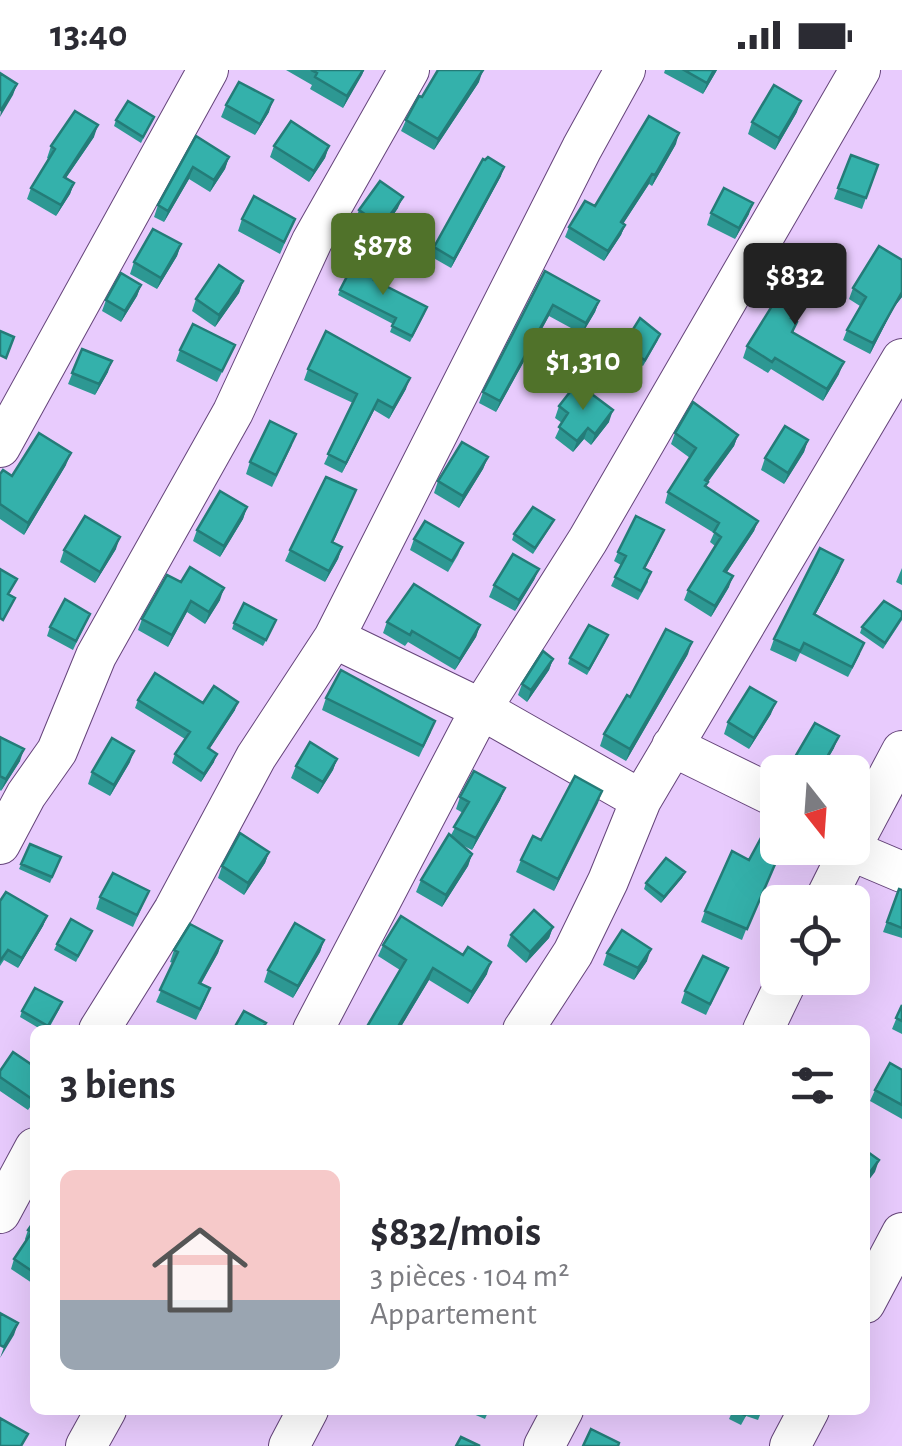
<!DOCTYPE html>
<html lang="fr">
<head>
<meta charset="utf-8">
<style>
  body { margin:0; font-family:"Alegreya Sans",sans-serif; background:#f2f2f3; color:#2b2b33; height:100vh; display:flex; flex-direction:column; font-size:38px; white-space:nowrap }
  * { box-sizing:border-box; margin:0 }
  p { font-size:32px; color:#7c7c81 }
  .icon { flex:none; width:55px; height:55px; fill:none; stroke:currentColor; stroke-width:2; stroke-linecap:round; stroke-linejoin:round }
  .map { position:relative; flex:1; overflow:hidden }
  .drawer { position:absolute; left:30px; top:955px; width:840px; height:390px; display:flex; flex-direction:column; background:#fff; border-radius:15px; box-shadow:0 10px 40px #0002 }
  .drawer>* { flex:none }
  .needle { width:65px; rotate:163deg }
  .fabs { position:absolute; left:760px; top:685px; display:grid; gap:20px }
  .fabs a { display:grid; place-items:center; width:110px; height:110px; border-radius:15px; background:#fff; box-shadow:0 10px 40px #0002; font-size:50px }
  .price { position:absolute; translate:-50% -85px; padding:0 22px; border-radius:10px; background:#50722a; color:#fff; font-size:32px; line-height:65px; filter:drop-shadow(0 2px 5px #0008) }
  .price::after { content:''; position:absolute; left:50%; top:60px; width:30px; height:22px; margin-left:-15px; background:inherit; clip-path:polygon(0 0,100% 0,50% 100%) }
  .price.current { background:#222; color:#fff }
  ul { padding:0; list-style:none }
  li { display:flex; align-items:center; gap:30px; height:250px; padding:0 30px }
  li span { display:grid; place-items:center; flex:none; width:280px; height:200px; border-radius:15px; color:#555 }
  li>.icon { margin-inline-start:auto }
  span .icon { width:120px; height:120px; fill:#fffc; stroke-width:1 }
  li b { font-size:42px }
  h2 { display:flex; justify-content:space-between; align-items:center; height:120px; padding:0 30px; font-size:42px }
  .status { display:flex; justify-content:space-between; align-items:center; height:70px; padding:0 50px; background:#fff; direction:ltr }
  .status svg { height:28px; fill:currentColor }
  .map>svg:first-child { display:block }
  .lines { fill:none; stroke-linecap:round; stroke-linejoin:round }
  .minor-casing { stroke:#65447a; stroke-width:42 }
  .minor { stroke:#fff; stroke-width:40 }
  .wall { fill:#2d9893 }
  .shaded-wall { fill:#247c78 }
  .building { fill:#34b1ab; stroke:#247c78; stroke-width:2.5 }
</style>
</head>
<body>
<div class="status"><b>13:40</b><svg viewBox="0 0 49 12"><path d="M0 12V9h3v3zM5 12V6h3v6zM10 12V3h3v9zM15 12V0h3v12zM26 1h20v11H26zM47 4h2v5h-2z"/></svg></div>
<div class="map">
<svg width="902" height="1376" viewBox="0 0 902 1376">
  <rect width="100%" height="100%" fill="#e8cbfd"/>
  <g class="lines">
    <defs>
      <path id="minor" d="M0,377l208,-377
        M334,568l147,71 160,91
        M672,676l106,52
        M0,774l26,-49 31,-44 39,-95 137,-244 79,-171 97,-171
        M852,775l50,-94
        M850,780l52,22
        M824,832l27,-54
        M99,960l75,-120 82,-153 78,-119 248,-490 43,-78
        M313,960l168,-321 107,-169 272,-470
        M523,960l50,-77 35,-72 33,-81 261,-441
        M763,960l25,-52
        M0,1143l35,-65
        M865,1233l37,-70
        M86,1376l20,-36
        M289,1376l19,-36
        M544,1376l19,-36
        M790,1376l19,-36"/>
    </defs>
    <!-- minor casing -->
    <use href="#minor" class="minor-casing"/>
    <!-- minor -->
    <use href="#minor" class="minor"/>
  </g>
  <!-- wall -->
  <path class="wall" d="M286,0h78l-21,38 -33,-19 2,-4z
    M665,0h52l-14,24 -39,-21z
    M479,12l-45,68 -33,-19 5,-11 16,-23z
    M226,35l43,7 -14,23 -34,-18z
    M797,42l-22,38 -27,-16 4,-12z
    M154,47l-13,26 -27,-17 2,-6z
    M196,66l33,21 -4,12 -15,23 -21,-13 -25,43 -10,-5 4,-12z
    M94,67l-28,41 8,5 -4,11 -14,22 -29,-17 4,-11 18,-29 -2,-1 4,-12z
    M676,74l-24,42 -3,-2 -26,40 2,1 -4,10 -17,26 -39,-24 4,-10z
    M274,76h55l-4,12 -16,24 -39,-25z
    M851,85l27,10 -16,44 -28,-10z
    M485,90l16,16 -50,92 -21,-12 4,-9z
    M398,138l-20,29 -23,-16 4,-11z
    M711,143l38,1 -14,25 -28,-14z
    M242,149h53l-15,35 -42,-23z
    M181,174l-4,12 -20,33 -27,-15 4,-12z
    M902,190v37l-8,10 -24,47 -27,-14 4,-10 13,-24 -11,-7 4,-11z
    M545,201l54,30 -4,11 -13,22 -33,-18 -53,96 -17,-9 4,-11z
    M819,205l-26,44 1,14 45,41 -16,27 -52,-32 -3,4 -25,-15 4,-12 34,-53 -3,-2 5,-11z
    M375,208v2l50,33 -15,29 -20,-10 3,-8 -55,-29 2,-5z
    M243,211l-4,12 -24,34 -23,-16 4,-12z
    M141,215l-4,11 -16,26 -19,-11 4,-11z
    M658,270l-15,26 -23,-13 2,-6z
    M82,279l26,23 -13,23 -27,-11z
    M180,280l50,6 -13,26 -41,-21z
    M308,299l98,20 -17,30 -15,-9 -32,63 -18,-9 29,-61 -49,-23z
    M559,336l50,16 -18,23 -7,-6 -11,13 -18,-14 7,-15 -7,-5z
    M675,363l63,2 -4,11 -26,36 -2,5 52,34 -4,10 -27,41 2,15 -18,30 -27,-17 4,-10 27,-44 -5,-4 4,-9 -49,-30 3,-11 22,-34 -19,-14z
    M808,370l-4,12 -20,32 -23,-14 4,-12z
    M292,375l-20,42 -26,-13 4,-12z
    M488,387l-5,12 -24,39 -25,-15 4,-12z
    M66,395l-42,70 -24,-16v-45l12,2z
    M356,420l-23,53 9,4 -4,12 -13,23 -40,-21 5,-11z
    M247,437l-4,12 -23,38 -27,-16 4,-11z
    M551,456l-18,28 -21,-14 2,-6z
    M414,469l49,4 -5,12 -10,17 -38,-22z
    M660,470l-15,29 3,13 -10,18 -27,-14 10,-21 -7,-4 4,-9z
    M116,479l-21,34 -35,-21 4,-12z
    M902,498v17l-6,-3z
    M539,499l-5,11 -19,31 -26,-14 5,-12z
    M839,501l-24,44 45,39 -12,23 -48,-24 -4,9 -26,-12 4,-11z
    M181,512l39,18 -15,24 -18,-12 -19,35 -30,-17 4,-11z
    M902,542v8l-19,29 -23,-16 2,-6z
    M90,544l-17,36 -26,-14 3,-9z
    M387,552l93,3 -4,12 -21,33 -47,-28 -3,4 -22,-13z
    M234,553l40,3 -11,20 -31,-17z
    M606,571l-19,34 -19,-11 2,-6z
    M688,584l-62,107 -26,-15 4,-12 26,-37z
    M553,589l-4,11 -22,32 -9,-7 4,-11z
    M326,628l105,34 -12,25 -97,-47z
    M138,630l65,3 32,7 -26,39 5,13 -13,20 -29,-19 3,-9 10,-15 -50,-31z
    M771,644l-22,35 -25,-15 4,-12z
    M0,667l20,24 -19,30 -1,-1z
    M834,678l-14,24h-23l-6,-3 4,-12z
    M337,689l-4,11 -15,24 -27,-16 5,-12z
    M130,692l-20,34 -22,-12 4,-12z
    M505,718l-5,12 -28,50 -12,-6 12,10 -4,12 -26,41 -26,-15 5,-12 30,-45 12,-22 -7,-4 4,-12z
    M602,721l-48,100 -38,-19 5,-12 20,-20z
    M30,774l31,13 -11,26 -31,-14z
    M778,778l-36,92 -41,-18 4,-11 44,-51z
    M269,782l-4,11 -21,32 -26,-17 4,-12z
    M685,802l-3,6 -21,25 -17,-14 2,-6z
    M899,819l3,1v48l-19,-6z
    M149,821l-16,36 -37,-18 4,-12z
    M0,831l47,15 -4,10 -25,42 -14,-8 -4,6z
    M553,857l-4,11 -23,25 -19,-17 4,-11z
    M92,861l-16,31 -22,-12 3,-6z
    M324,870l-4,12 -27,46 -29,-16 4,-12z
    M222,871l-4,12 -17,31 5,15 -10,21 -40,-18 17,-39 -3,-1 4,-12z
    M383,875l104,29 -19,30 -39,-24 -30,50h-34l35,-60 -22,-14z
    M607,883l40,8 -13,19 -31,-15z
    M728,898l-22,47 -25,-12 4,-12z
    M902,935v29l-10,-5z
    M60,938l-12,22h-6l-22,-13 2,-6z
    M902,1000v49l-32,-18 5,-11z
    M0,1001l35,29 -7,10 -28,-19z
    M35,1150v65l-24,-16 3,-10 12,-18 -1,-2 3,-9z
    M464,1340h25l-4,9z
    M733,1340h29l-4,10 -12,-4 -5,9 -12,-6z"/>
  <!-- shaded-wall -->
  <path class="shaded-wall" d="M363,0h1l-2,5 -19,33 4,-12z
    M483,0l-4,12 -45,68 4,-11z
    M714,0h3l-14,24 4,-11z
    M17,14l-4,11 -13,22 1,-7z
    M273,30l-4,12 -14,23 5,-11z
    M801,31l-4,11 -22,38 4,-12z
    M98,55l-4,12 -35,51 5,-11z
    M679,63l-3,11 -24,42 3,-11z
    M329,76l-4,12 -16,24 5,-11z
    M229,87l-4,12 -15,23 4,-12z
    M193,97l-4,12 -25,43 4,-11z
    M504,97l-3,9 -50,92 3,-9z
    M652,104l-3,10 -32,49 4,-11z
    M74,113l-4,11 -14,22 5,-11z
    M403,127l-5,11 -20,29 4,-11z
    M753,133l-4,11 -14,25 4,-11z
    M625,155l-4,10 -17,26 4,-10z
    M181,174l-4,12 -20,33 4,-11z
    M823,194l-4,11 -32,55 4,-12z
    M243,211l-4,12 -24,34 4,-12z
    M141,215l-4,11 -16,26 4,-11z
    M902,222v5l-8,10 -24,47 3,-11z
    M599,231l-4,11 -13,22 4,-11z
    M553,235l-4,11 -53,96 4,-11z
    M112,291l-4,11 -13,23 4,-11z
    M844,292l-5,12 -16,27 4,-12z
    M410,308l-4,11 -17,30 4,-11z
    M378,330l-4,10 -32,63 4,-10z
    M613,340l-4,12 -18,23 4,-11z
    M588,358l-4,11 -11,13 4,-11z
    M738,365l-4,11 -33,45 4,-11z
    M808,370l-4,12 -20,32 4,-11z
    M71,383l-5,12 -42,70 4,-12z
    M488,387l-5,12 -24,39 4,-12z
    M247,437l-4,12 -23,38 4,-11z
    M758,451l-4,10 -33,50 3,-10z
    M120,467l-4,12 -21,34 5,-11z
    M342,477l-4,12 -13,23 4,-11z
    M843,490l-4,11 -29,53 4,-10z
    M539,499l-5,11 -19,31 4,-11z
    M733,506l-4,11 -18,30 4,-11z
    M224,518l-4,12 -15,24 4,-12z
    M191,531l-4,11 -19,35 4,-12z
    M480,555l-4,12 -21,33 5,-11z
    M692,572l-4,12 -62,107 4,-12z
    M553,589l-4,11 -22,32 4,-12z
    M238,632l-3,8 -30,46 3,-8z
    M776,632l-5,12 -22,35 5,-11z
    M839,666l-5,12 -14,24h-2z
    M24,679l-4,12 -19,30 5,-12z
    M134,681l-4,11 -20,34 4,-11z
    M217,684l-3,8 -13,20 3,-8z
    M337,689l-4,11 -15,24 5,-12z
    M505,718l-5,12 -28,50 4,-12z
    M602,721l-4,12 -44,88 4,-12z
    M269,782l-4,11 -21,32 4,-12z
    M472,784l-4,12 -26,41 4,-12z
    M685,802l-3,6 -21,25 3,-6z
    M47,846l-4,10 -25,42 4,-10z
    M553,857l-4,11 -23,25 4,-11z
    M324,870l-4,12 -27,46 5,-12z
    M222,871l-4,12 -23,41 4,-11z
    M651,879l-4,12 -13,19 4,-12z
    M491,892l-4,12 -19,30 4,-12z
    M433,898l-4,12 -30,50h-3z
    M879,1090l-4,12 -10,13v-6z
    M18,1253l-4,12 -14,23 4,-11z"/>
  <!-- building -->
  <path class="building" d="M311,0h52l-16,26 -32,-19 2,-4z
    M438,0h45l-45,69 -32,-19 13,-24 3,1z
    M684,0h30l-7,13z
    M0,3l17,11 -16,26 -1,-1z
    M239,12l34,18 -13,24 -34,-19z
    M774,15l27,16 -22,37 -27,-16z
    M128,31l26,16 -11,20 -27,-17z
    M75,41l23,14 -34,52 10,6 -13,22 -30,-17 24,-39 -4,-3z
    M649,46l30,17 -24,42 -3,-1 -31,48 4,3 -17,26 -39,-24 16,-26 10,5z
    M291,51l38,25 -15,25 -40,-25z
    M196,66l33,21 -15,23 -21,-13 -25,44 -10,-6z
    M851,85l27,10 -12,33 -28,-10z
    M488,87l16,10 -50,92 -20,-12 49,-88 2,1z
    M380,111l23,16 -21,29 -23,-16z
    M724,118l29,15 -14,25 -28,-15z
    M254,126l41,23 -11,23 -42,-23z
    M153,159l28,15 -20,34 -27,-16z
    M879,176l23,14v32l-29,51 -26,-13 19,-33 -13,-9z
    M800,180l23,14 -32,54 6,4 -5,10 52,30 -17,27 -52,-31 -3,4 -25,-16 40,-64 -4,-2z
    M355,191l23,11 -4,8 53,27 -15,29 -20,-10 4,-8 -56,-28z
    M219,195l24,16 -24,34 -23,-16z
    M545,201l54,30 -13,22 -33,-18 -53,96 -17,-9z
    M121,203l20,12 -16,26 -19,-11z
    M640,248l20,16 -15,26 -23,-13z
    M193,254l42,21 -13,26 -42,-21z
    M0,261l14,6 -8,21 -6,-3z
    M326,261l84,47 -17,30 -15,-8 -32,63 -18,-9 29,-60 -49,-25z
    M82,279l30,12 -13,23 -27,-11z
    M577,313l36,27 -18,24 -7,-6 -11,13 -18,-14 9,-14 -9,-7z
    M693,332l45,33 -33,45 3,2 -3,4 53,35 -34,50 9,5 -18,30 -27,-16 33,-53 -7,-5 5,-9 -51,-31 28,-44 -21,-15z
    M270,351l26,13 -20,41 -26,-13z
    M785,356l23,14 -20,33 -23,-15z
    M39,363l32,20 -43,70 -28,-19v-30l3,-4 9,6z
    M462,372l26,15 -25,39 -25,-15z
    M326,407l30,13 -24,52 10,5 -13,24 -39,-21z
    M220,421l27,16 -23,39 -27,-16z
    M533,437l21,13 -19,28 -21,-14z
    M85,446l35,21 -20,35 -36,-22z
    M636,446l28,14 -20,38 7,4 -10,19 -26,-14 11,-21 -8,-4z
    M425,451l38,22 -11,18 -38,-22z
    M820,478l23,12 -29,54 50,29 -12,24 -48,-24 -4,8 -26,-12z
    M513,484l26,15 -20,31 -25,-15z
    M190,497l34,21 -15,24 -18,-11 -19,34 -30,-16 25,-44 14,7z
    M0,499l17,10 -9,15 7,4 -12,22 -3,-2z
    M414,514l66,41 -20,34 -48,-28 -2,4 -23,-13z
    M65,529l25,15 -14,27 -26,-14z
    M884,531l18,11v5l-17,26 -23,-16z
    M244,533l32,17 -10,20 -32,-17z
    M589,555l19,10 -19,34 -19,-11z
    M666,559l26,13 -62,107 -26,-15 23,-39 3,2z
    M543,581l10,8 -22,31 -9,-6z
    M341,600l94,51 -12,25 -97,-48z
    M155,603l48,30 11,-17 24,16 -30,46 9,6 -13,20 -29,-20 15,-22 -52,-32z
    M750,617l26,15 -22,36 -26,-16z
    M815,653l24,13 -20,35 -24,-14z
    M0,667l24,12 -18,30 -6,-3z
    M112,668l22,13 -20,34 -22,-13z
    M310,672l27,17 -14,23 -27,-16z
    M474,701l31,17 -29,50 -22,-11 15,-25 -9,-5z
    M575,706l27,15 -44,88 -37,-19 12,-24 8,4z
    M768,755l10,4v19h4l-35,81 -42,-18 27,-60 17,9z
    M240,763l29,19 -21,31 -26,-17z
    M449,764l23,20 -26,41 -25,-15z
    M30,774l31,13 -9,20 -31,-13z
    M666,788l19,14 -21,25 -18,-14z
    M113,803l36,18 -12,24 -37,-18z
    M899,819l3,1v38l-15,-6z
    M6,822l41,24 -25,42 -14,-8 -8,11v-60z
    M534,840l19,17 -23,25 -19,-17z
    M401,846l62,39 5,-8 23,15 -19,30 -39,-24 -37,62h-31l41,-70 -23,-15z
    M71,849l21,12 -14,25 -21,-12z
    M295,853l29,17 -26,46 -30,-16z
    M190,854l32,17 -23,42 11,5 -10,21 -40,-19 18,-38 -4,-2z
    M622,860l29,19 -13,19 -31,-15z
    M703,886l25,12 -18,36 -25,-13z
    M35,918l27,14 -14,24 -26,-15z
    M902,935v16l-6,-3z
    M244,941l22,12 -5,7h-28z
    M13,982l22,15v28l-3,4 -32,-22v-6z
    M890,993l12,7v35l-27,-15z
    M865,1080l14,10 -14,19z
    M35,1150v53l-21,-14 18,-27 -4,-2z
    M0,1243l18,10 -14,24 -4,-2z
    M733,1340h14l-2,5z
    M0,1348l28,16 -7,12h-21z
    M591,1359l28,14 -1,3h-35z
    M461,1367l19,9h-24z"/>
</svg>
<div class="fabs">
<a><svg class="needle" viewBox="-14 -14 28 28"><path d="M0-13l5 13h-10z" fill="#e53935"/><path d="M0 13l5-13h-10z" fill="#7c7c81"/></svg></a>
<a><svg class="icon" aria-label="locate" viewBox="0 0 24 24"><circle cx="12" cy="12" r="6"/><path d="M12 2v4M12 18v4M2 12h4M18 12h4"/></svg></a>
</div>
<b class="price" style="left:383px;top:228px">$878</b>
<b class="price current" style="left:795px;top:258px">$832</b>
<b class="price" style="left:583px;top:343px">$1,310</b>
<section class="drawer">
<h2>3 biens<svg class="icon" aria-label="filters" viewBox="0 0 24 24"><path d="M4 7h16M4 17h16"/><circle cx="9" cy="7" r="2"/><circle cx="15" cy="17" r="2"/></svg></h2>
<ul>
<li><span style="background:linear-gradient(#f6c9c9 65%,#9aa5b1 0)"><svg class="icon" aria-label="home" viewBox="0 0 24 24"><path d="M3 11l9-7 9 7M6 9v11h12V9"/></svg></span><div><b>$832/mois</b><p>3 pièces · 104 m²</p><p>Appartement</p></div></li>
</ul>
</section>
</div>
</body>
</html>
